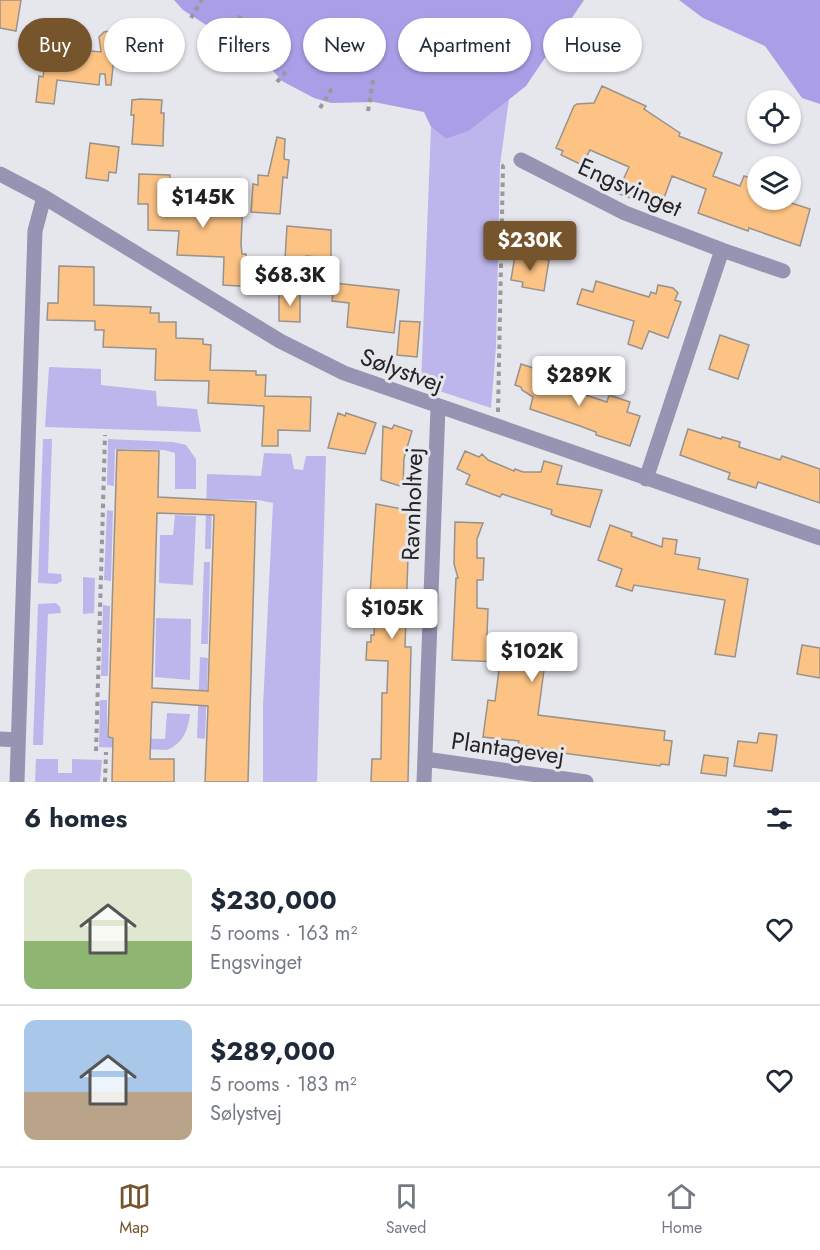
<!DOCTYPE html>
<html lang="en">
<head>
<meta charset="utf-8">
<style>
  body { margin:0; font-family:Jost,sans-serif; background:#f6f6f7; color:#1f2937; height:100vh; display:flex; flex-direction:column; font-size:22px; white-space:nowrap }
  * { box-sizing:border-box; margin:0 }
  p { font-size:20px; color:#747a83 }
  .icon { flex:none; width:33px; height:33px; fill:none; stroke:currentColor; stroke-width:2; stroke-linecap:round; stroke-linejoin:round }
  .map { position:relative; height:782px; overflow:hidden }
  .sheet { display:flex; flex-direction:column; background:#fff; flex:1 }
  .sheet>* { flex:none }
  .banner { position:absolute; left:18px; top:18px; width:784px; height:54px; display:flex; gap:12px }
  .controls { position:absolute; left:747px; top:90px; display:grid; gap:12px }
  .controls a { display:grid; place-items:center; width:54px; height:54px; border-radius:50%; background:#fff; box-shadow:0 2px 4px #0004; font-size:30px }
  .price { position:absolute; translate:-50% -51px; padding:0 14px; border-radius:6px; background:#fff; color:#222; font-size:20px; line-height:39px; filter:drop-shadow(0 2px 3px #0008) }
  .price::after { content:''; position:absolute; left:50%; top:36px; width:18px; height:14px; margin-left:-9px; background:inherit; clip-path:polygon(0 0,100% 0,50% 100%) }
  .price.active { background:#76542c; color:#fff }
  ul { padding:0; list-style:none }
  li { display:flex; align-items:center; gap:18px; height:150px; padding:0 24px }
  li+li { border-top:2px solid #e0e1e3 }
  li span { display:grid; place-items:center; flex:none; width:168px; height:120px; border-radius:12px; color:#555 }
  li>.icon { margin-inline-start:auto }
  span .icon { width:72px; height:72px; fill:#fffc; stroke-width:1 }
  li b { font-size:26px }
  h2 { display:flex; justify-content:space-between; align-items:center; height:72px; padding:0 24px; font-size:26px }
  .chip { padding:0 21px; border-radius:27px; background:#fff; box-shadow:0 2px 4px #0004; font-size:21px; line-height:54px }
  .chip.active { background:#76542c; color:#fff }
  .dock { display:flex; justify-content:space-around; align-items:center; height:84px; border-top:2px solid #e0e1e3; background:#fff; font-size:16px; color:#747a83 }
  .dock a { display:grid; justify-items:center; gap:3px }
  .dock .active { color:#76542c }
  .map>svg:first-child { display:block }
  .green { fill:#bdb6ec }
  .water { fill:#aa9fe7 }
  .building { fill:#fcc384; stroke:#97928d; stroke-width:1.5; fill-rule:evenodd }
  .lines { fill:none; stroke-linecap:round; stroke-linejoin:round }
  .path { stroke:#98989d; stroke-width:4; stroke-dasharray:4.5 4.5; stroke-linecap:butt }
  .minor { stroke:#9793b3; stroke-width:15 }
  .labels { text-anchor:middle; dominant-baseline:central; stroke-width:6; stroke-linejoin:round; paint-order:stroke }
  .street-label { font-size:24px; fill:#242326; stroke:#e6e6ed }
</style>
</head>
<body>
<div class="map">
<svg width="820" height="782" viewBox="0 0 820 782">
  <rect width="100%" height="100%" fill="#e6e6ed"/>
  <!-- green -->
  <path class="green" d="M509,99l-9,66 -4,182 -5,61 -70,-23 10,-258 15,12 23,-8z
    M49,367l52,2v16l55,6 1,15 40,3 4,23 -156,-5z
    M43,439h9l-4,134 13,1 1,7 -5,3 -19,-1z
    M108,439l65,3 13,3 10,14v30h-21v-36l-11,-3 -49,-1 -1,37 -7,-1z
    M264,453l27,1 3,15 9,1 3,-14h20l-9,326h-54v-76l10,-203 -15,-3 -46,-1 -1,50h-6l2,-75 54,2z
    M107,510l6,1 -2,70 -7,-1z
    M175,515l21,1 -3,69 -34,-2 1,-48h13z
    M204,562h6l-2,82h-7z
    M83,577l12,1 -1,35 -11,1z
    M56,603l4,4 1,6 -13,1 -5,131h-10l5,-141z
    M103,605l7,1 -2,70h-7z
    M156,618l35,1 -1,61 -35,-3z
    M200,657l8,1 -3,81 -8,-1z
    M100,700h7v38l58,1 2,-26 23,1c-2,17 -7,29 -23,36l-68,-3z
    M36,759h22v14h14v-14l30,1 -2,22h-65z"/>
  <!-- water -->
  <path class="water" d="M174,0h410l-58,86 -57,45 -23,8 -15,-12 -7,-15 -50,-10 -43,1 -17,-5 -32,-17 -14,-16 -85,-55z
    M679,0h141v104l-18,-6 -37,-52 -62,-28z"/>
  <!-- building -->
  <path class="building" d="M0,0h21l-5,31 -16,-3z
    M109,31l7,7 -5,47h-5l-1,-11h-5l-1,11 -42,-5 -3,24 -18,-2 3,-26 4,1 4,-30 54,5 -2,-15 5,-5z
    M602,86l44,20 -2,3 36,24 -1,3 43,17 -9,23 27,10 4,-10 14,4v20h24l28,9 -10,37 -51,-18 -1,3 -50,-18 8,-24 -34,-13 -12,33 -43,-16 12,-26 -39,-17 -8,15 -21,-10 2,-4 -7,-3 18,-42 3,-2 17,-1z
    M140,99l22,1 -1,13h3l-1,33 -31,-2 2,-29h-3l1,-15z
    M277,137l8,2 -1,20 5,1 -2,18 -4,-1 -3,37 -29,-2 2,-28 5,1v-10l10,1z
    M90,143l29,4 -3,26 -7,-1 -1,9 -22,-3z
    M139,174l31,1 -1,24 34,1v-9l15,1v7l25,1 -2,44 1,10h4v11l10,1v3l20,1 -1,18 -52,-3 1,-28 -47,-2 2,-24 -31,-1v-26h-10z
    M287,226l44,4v28l-25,-2v5l-21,-2z
    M515,255l34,5 -5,31 -22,-4 1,-5 -12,-2z
    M59,266l35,1v38l57,2 -1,6h9v9h17v16l27,1v5l8,1 -1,25 46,1v4h10l-1,21 46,1 -1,34 -32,-1v16h-16l2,-40 -56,-3 1,-22 -54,-1 1,-31 -53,-2 1,-17h-9v-9l-48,-1 1,-17h10z
    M596,281l53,16 2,-5 5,2 2,-9 15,3 5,5 -3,7 6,2 -13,36 -19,-7 -7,18 -14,-5 6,-23 -57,-17 5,-15 11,3z
    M334,283l65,7 -5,43 -47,-6 2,-24 -17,-2z
    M279,292h21v30l-21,-1z
    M400,321l20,1 -3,35 -20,-2z
    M720,335l29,10 -11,34 -29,-10z
    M521,364l24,8 -2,5 7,2 -1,4 58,19 2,-7 21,7 -3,10 13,4 -10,30 -34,-11v-3l-16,-6 -50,-17 3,-12 -11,-7 -1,-3 -6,-2z
    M338,413l7,3 1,-3 30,10 -11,31 -37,-6z
    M394,425l18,6 -8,27 -1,29 -22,-7 2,-54 9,3z
    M688,429l33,10 1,-2 18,5 -1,5 41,13 2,-4 38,13v34l-62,-21 -2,6 -28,-9 2,-6 -50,-18z
    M117,450l42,1 -1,46 98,5 -8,280h-43l3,-76 -56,-4 -2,57h24v23h-62l1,-44 -5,-1zM157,513l57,2 -6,176 -56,-3z
    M465,451l14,6 3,-3 6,6 26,11 1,-2 8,3h18l3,-11 18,5 -5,18 45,6 -12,37 -35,-11 -4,-2 1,-4 -50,-16 -2,3 -34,-13 4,-9 -13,-6z
    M376,504l32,6 -1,16h2l-4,121h6l-3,135h-37l1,-23h9l1,-66h5l1,-32 -22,-1 1,-18h4v-7h3l2,-40h-6z
    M455,522l28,1 -6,16v19h7l-1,22h-6v28l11,1 -1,26 20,1 -1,21h14l1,10 23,3 -6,45 127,16 -1,9 8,1 -3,24 -8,-1 -1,2 -113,-15 1,-2 -30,-4 1,-4 -36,-4 5,-37 7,1 5,-39 -48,-2 4,-82h2l-4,-14z
    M610,525l22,8 -1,3 31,11 1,-9 14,2 -2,14 25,4 -2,11 50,10 -13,78 -20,-3 10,-54 -91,-15 -2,6 -16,-5 6,-17 -24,-9z
    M802,645l18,3v30l-23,-4z
    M759,733l18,2 -5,36 -38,-5 4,-25 19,2z
    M704,755l24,3 -2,18 -25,-3z"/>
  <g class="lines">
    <!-- path -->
    <path class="path" d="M191,18l11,-18
      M225,41l16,-23 -4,-2
      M245,56l13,-16
      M277,82l12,-14
      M320,108l14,-23
      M368,111l5,-31
      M498,412l5,-246 4,-3
      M96,751l9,-316
      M105,782l1,-30"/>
    <!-- minor -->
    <path class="minor" d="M521,160l104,53 97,37 61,21
      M0,174l44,23 236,144 64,32 476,165
      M646,479l76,-229
      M0,739l18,1
      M425,759l161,23
      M17,782l18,-551 9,-34
      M424,782l14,-375"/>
  </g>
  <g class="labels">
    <!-- street labels -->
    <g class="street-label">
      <text transform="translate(630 187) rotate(24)">Engsvinget</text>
      <text transform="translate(402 370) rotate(20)">Sølystvej</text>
      <text transform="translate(412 504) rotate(-88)">Ravnholtvej</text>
      <text transform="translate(508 748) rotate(8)">Plantagevej</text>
    </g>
  </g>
</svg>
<div class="controls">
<a><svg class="icon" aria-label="locate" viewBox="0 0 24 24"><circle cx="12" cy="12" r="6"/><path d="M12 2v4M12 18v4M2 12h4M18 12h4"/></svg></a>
<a><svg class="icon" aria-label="layers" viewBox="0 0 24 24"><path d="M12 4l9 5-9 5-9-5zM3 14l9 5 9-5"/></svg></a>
</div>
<b class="price" style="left:203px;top:229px">$145K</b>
<b class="price active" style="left:530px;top:272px">$230K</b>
<b class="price" style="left:290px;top:307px">$68.3K</b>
<b class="price" style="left:579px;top:407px">$289K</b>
<b class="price" style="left:392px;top:640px">$105K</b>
<b class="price" style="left:532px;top:683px">$102K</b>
<div class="banner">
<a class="chip active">Buy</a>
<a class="chip">Rent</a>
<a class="chip">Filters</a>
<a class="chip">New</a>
<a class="chip">Apartment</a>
<a class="chip">House</a>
</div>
</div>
<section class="sheet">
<h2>6 homes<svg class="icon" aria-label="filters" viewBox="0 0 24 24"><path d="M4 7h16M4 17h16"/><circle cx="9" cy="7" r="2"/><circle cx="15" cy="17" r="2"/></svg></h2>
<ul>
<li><span style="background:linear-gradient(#dfe7d0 60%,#8fb573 0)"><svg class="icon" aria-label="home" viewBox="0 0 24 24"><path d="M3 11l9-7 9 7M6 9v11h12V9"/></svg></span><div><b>$230,000</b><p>5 rooms · 163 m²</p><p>Engsvinget</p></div><svg class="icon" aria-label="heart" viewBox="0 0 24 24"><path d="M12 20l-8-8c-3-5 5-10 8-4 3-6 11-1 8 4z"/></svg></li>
<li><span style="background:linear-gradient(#a9c7e8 60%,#b9a48a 0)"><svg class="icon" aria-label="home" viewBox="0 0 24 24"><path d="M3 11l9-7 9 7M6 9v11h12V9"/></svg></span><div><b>$289,000</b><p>5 rooms · 183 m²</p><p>Sølystvej</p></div><svg class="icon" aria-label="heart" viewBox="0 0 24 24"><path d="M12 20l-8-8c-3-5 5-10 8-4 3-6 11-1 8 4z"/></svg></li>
</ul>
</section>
<nav class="dock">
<a class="active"><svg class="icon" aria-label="map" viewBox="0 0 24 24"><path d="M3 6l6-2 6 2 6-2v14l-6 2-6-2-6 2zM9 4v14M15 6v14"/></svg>Map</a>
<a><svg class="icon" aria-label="saved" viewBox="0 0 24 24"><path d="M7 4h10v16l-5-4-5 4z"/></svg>Saved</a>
<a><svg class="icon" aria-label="home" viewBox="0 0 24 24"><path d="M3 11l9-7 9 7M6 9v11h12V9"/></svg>Home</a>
</nav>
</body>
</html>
